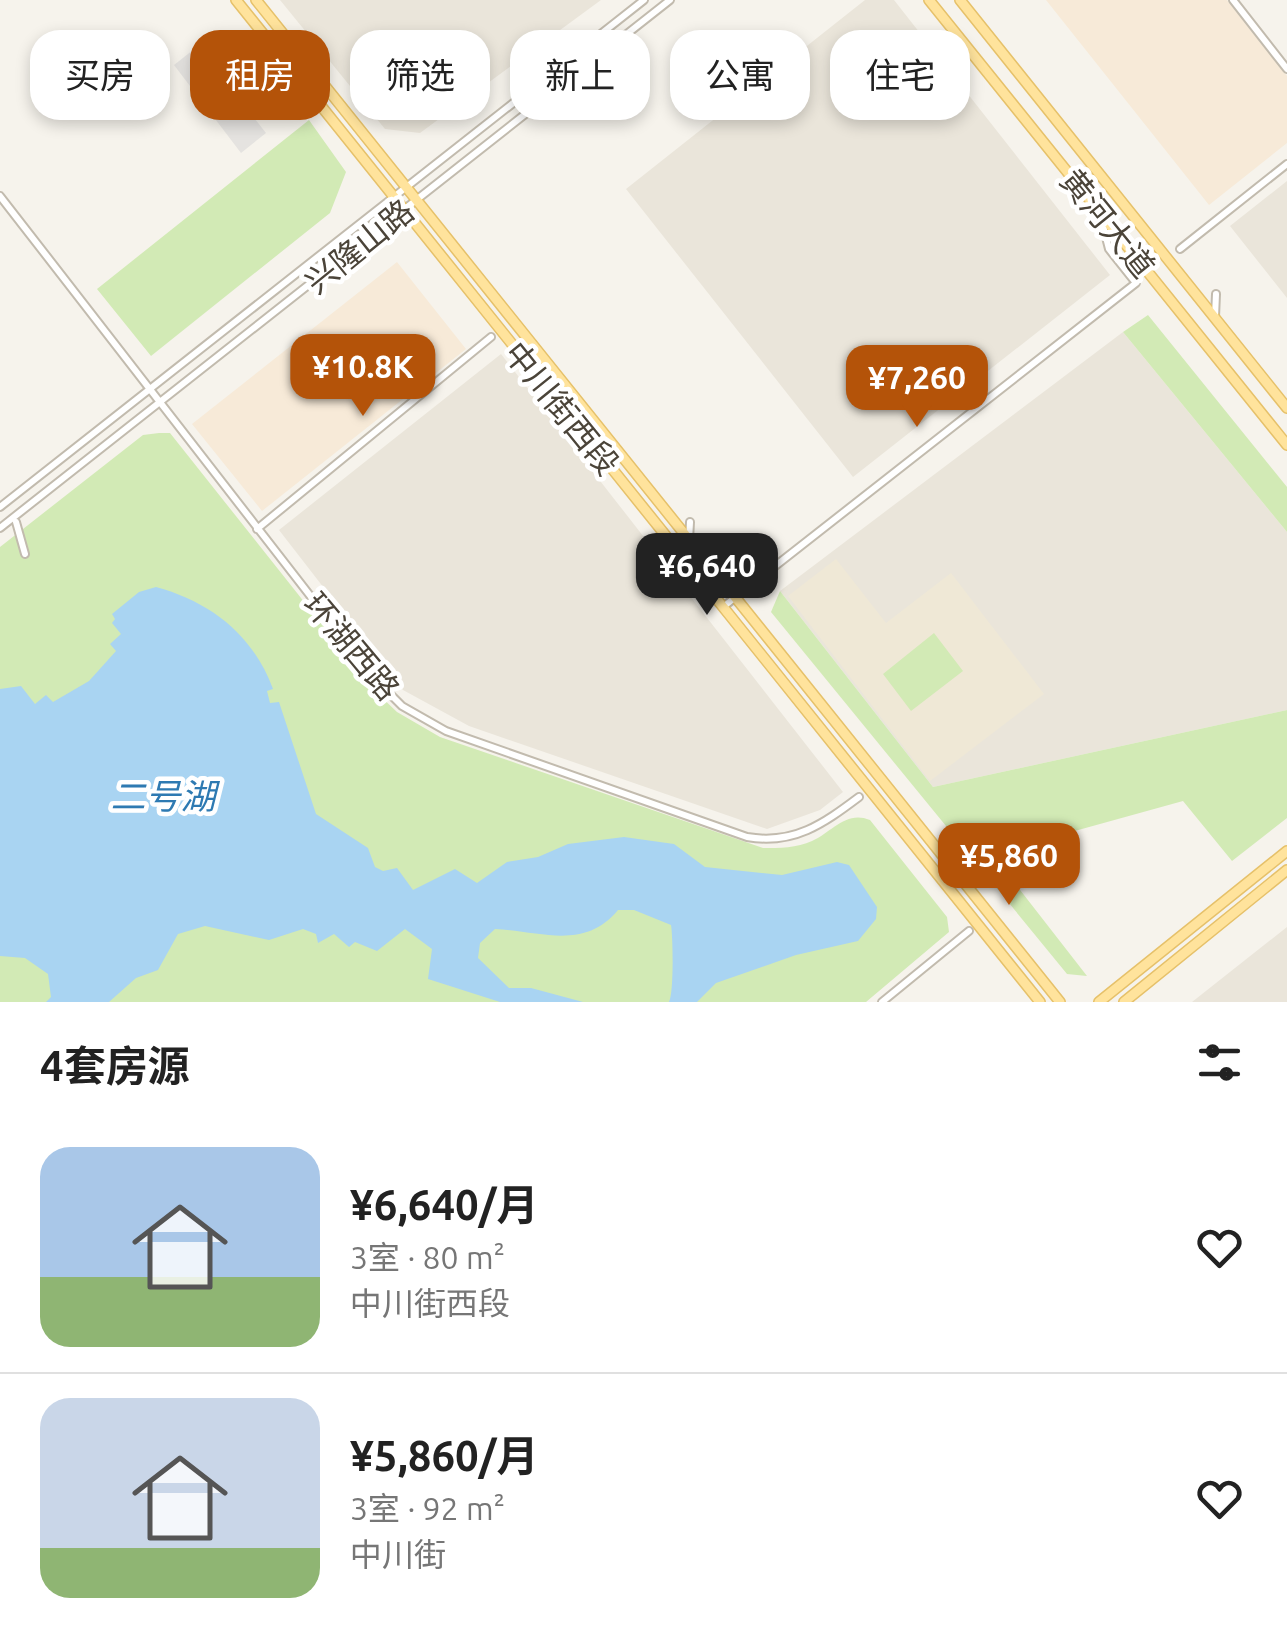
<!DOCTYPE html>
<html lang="zh">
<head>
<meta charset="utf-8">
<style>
  body { margin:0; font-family:Ubuntu,"Noto Sans SC",sans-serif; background:#f6f6f6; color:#222; height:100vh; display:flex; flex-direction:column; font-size:38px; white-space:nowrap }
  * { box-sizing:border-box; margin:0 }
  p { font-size:32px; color:#767676 }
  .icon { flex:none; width:55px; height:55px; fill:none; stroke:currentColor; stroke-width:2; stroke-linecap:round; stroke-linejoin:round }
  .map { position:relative; height:1002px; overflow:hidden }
  .side { display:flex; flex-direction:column; background:#fff; flex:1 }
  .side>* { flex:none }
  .banner { position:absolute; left:30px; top:30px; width:1228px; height:90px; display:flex; gap:20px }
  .price { position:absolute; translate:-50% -85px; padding:0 22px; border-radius:20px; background:#b45309; color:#fff; font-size:32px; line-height:65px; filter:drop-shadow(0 2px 5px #0008) }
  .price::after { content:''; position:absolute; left:50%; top:60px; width:30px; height:22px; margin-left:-15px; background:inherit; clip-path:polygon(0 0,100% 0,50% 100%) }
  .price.current { background:#222; color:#fff }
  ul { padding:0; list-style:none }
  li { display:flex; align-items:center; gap:30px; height:250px; padding:0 40px }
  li+li { border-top:2px solid #e0e0e0 }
  li span { display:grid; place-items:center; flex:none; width:280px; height:200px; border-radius:30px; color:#555 }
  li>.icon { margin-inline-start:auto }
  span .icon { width:120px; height:120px; fill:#fffc; stroke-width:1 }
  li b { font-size:42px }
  h2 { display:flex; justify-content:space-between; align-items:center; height:120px; padding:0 40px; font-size:42px }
  .pill { padding:0 35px; border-radius:30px; background:#fff; box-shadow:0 5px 15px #0003; font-size:35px; line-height:90px }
  .pill.current { background:#b45309; color:#fff }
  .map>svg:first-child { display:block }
  .residential { fill:#eae5da }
  .commercial { fill:#f7ead8 }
  .education { fill:#efe8d6 }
  .green { fill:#d2eab5 }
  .parking { fill:#e5e3e0 }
  .water { fill:#a9d4f2 }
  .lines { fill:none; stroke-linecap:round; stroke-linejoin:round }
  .minor-casing { stroke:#c2bbae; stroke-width:10 }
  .major-casing { stroke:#e6c16a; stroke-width:12 }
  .minor { stroke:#fff; stroke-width:6 }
  .major { stroke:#ffe39c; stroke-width:9 }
  .labels { text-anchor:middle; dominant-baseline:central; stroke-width:9; stroke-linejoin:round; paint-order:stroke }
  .street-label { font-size:32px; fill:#4b4439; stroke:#fff }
  .water-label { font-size:35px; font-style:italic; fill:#2e7ab2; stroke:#fff }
</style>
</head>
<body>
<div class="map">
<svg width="1287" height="1002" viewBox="0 0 1287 1002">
  <rect width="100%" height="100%" fill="#f6f3ec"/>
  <!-- residential -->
  <path class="residential" d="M280,0h321l-181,133 -35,-4z
    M865,0h29l216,275 -257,202 -227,-288z
    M1287,181v117l-57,-72z
    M1123,332l164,200v178l-354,77 -153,-196z
    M501,354l342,438 -23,18 -53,19 -298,-103 -66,-36 -124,-160z
    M1287,927v75h-95z"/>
  <!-- commercial -->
  <path class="commercial" d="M1046,0h181l60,76v67l-78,62z
    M397,262l69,87 -204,162 -70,-87z"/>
  <!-- education -->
  <path class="education" d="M836,559l50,64 65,-50 93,121 -114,87 -142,-185z"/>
  <!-- green -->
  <path class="green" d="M309,120l37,52 -16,41 -179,143 -54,-67z
    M1148,315l139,172v45l-164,-200z
    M159,433h11l204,257 23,22 43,25 323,111c16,0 34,0 49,-7 20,-9 34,-31 58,-21l77,97 2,15 -83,70h-866v-455l143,-112z
    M780,591l153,196 354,-77v108l-55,43 -49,-60 -191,53 95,122 -20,-2 -296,-362z
    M934,633l29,38 -52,40 -28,-37z"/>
  <!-- parking -->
  <path class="parking" d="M198,46l68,87 -25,20 -67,-88z"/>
  <!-- water -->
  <path class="water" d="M116,36l10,13 -39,30 -10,-12z
    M156,587c55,15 97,48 117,102l-6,2 3,12 9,-1 37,112 52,34 7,19 8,4 14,-3 16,22 42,-21 22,14 30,-21 31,-5 30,-13 56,-7 50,7 31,23 77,8 55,-13 12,3 28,42 -1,12 -18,22 -62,14 -80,28 -19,19h-28c5,-9 4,-66 2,-77l-37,-15h-16c-34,41 -77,21 -123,19l-15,14 -2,15 31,30h22l52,14h-83l-72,-23 4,-30 -27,-20 -28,22 -22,-9 -6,5 -15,-13 -16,9 -2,-9 -13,-5 -34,11 -64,-14 -27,8 -20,36 -22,8 -27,24h-63l5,-5 -3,-23 -23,-16 -25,-2v-267l21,-3 14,18 11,-9 7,7 36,-21 27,-30 -6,-7 11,-10 -9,-11 3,-4 -3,-5 27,-22z"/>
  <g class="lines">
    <defs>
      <path id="minor" d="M1233,0l54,69
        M0,196l374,482 28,28 44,25 301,106c47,8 76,-13 112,-40
        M1180,249l107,-85
        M1215,317l1,-23
        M0,507l644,-507
        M16,522l9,32
        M0,528l670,-528
        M257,529l234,-192
        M689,540l1,-18
        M723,607l413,-324 -27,-34 -8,-31
        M882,1002l87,-71"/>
      <path id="major" d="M236,0l804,1002
        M256,0l804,1002
        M929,0l358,445
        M960,0l327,408
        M1099,1002l188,-151
        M1124,1002l163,-132"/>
    </defs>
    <!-- minor casing -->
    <use href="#minor" class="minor-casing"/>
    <!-- major casing -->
    <use href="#major" class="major-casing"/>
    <!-- minor -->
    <use href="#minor" class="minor"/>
    <!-- major -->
    <use href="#major" class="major"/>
  </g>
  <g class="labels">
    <!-- street labels -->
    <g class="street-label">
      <text transform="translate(1108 223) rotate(51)">黄河大道</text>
      <text transform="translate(359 246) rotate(-39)">兴隆山路</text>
      <text transform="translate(562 408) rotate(51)">中川街西段</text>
      <text transform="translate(352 646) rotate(50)">环湖西路</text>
    </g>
    <!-- water labels -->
    <g class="water-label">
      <text x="163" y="796">二号湖</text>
    </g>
  </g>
</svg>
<b class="price" style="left:363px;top:419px">¥10.8K</b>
<b class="price" style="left:917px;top:430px">¥7,260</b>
<b class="price current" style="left:707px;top:618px">¥6,640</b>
<b class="price" style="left:1009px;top:908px">¥5,860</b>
<div class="banner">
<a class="pill">买房</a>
<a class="pill current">租房</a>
<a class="pill">筛选</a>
<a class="pill">新上</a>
<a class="pill">公寓</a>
<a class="pill">住宅</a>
</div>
</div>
<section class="side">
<h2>4套房源<svg class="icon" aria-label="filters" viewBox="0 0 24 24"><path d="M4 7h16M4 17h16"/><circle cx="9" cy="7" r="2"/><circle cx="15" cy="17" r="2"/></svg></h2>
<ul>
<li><span style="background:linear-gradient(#a9c7e8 65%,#8fb573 0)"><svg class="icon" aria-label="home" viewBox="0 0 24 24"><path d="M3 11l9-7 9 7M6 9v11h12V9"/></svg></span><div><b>¥6,640/月</b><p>3室 · 80 m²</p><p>中川街西段</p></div><svg class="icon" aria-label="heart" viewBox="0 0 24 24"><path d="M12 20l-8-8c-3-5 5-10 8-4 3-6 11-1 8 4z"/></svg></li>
<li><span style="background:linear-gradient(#c9d6e8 75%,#8fb573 0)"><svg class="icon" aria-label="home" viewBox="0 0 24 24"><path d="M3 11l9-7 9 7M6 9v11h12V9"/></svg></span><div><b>¥5,860/月</b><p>3室 · 92 m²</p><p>中川街</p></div><svg class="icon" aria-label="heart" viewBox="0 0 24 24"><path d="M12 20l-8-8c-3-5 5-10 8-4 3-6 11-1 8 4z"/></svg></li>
</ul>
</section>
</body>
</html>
